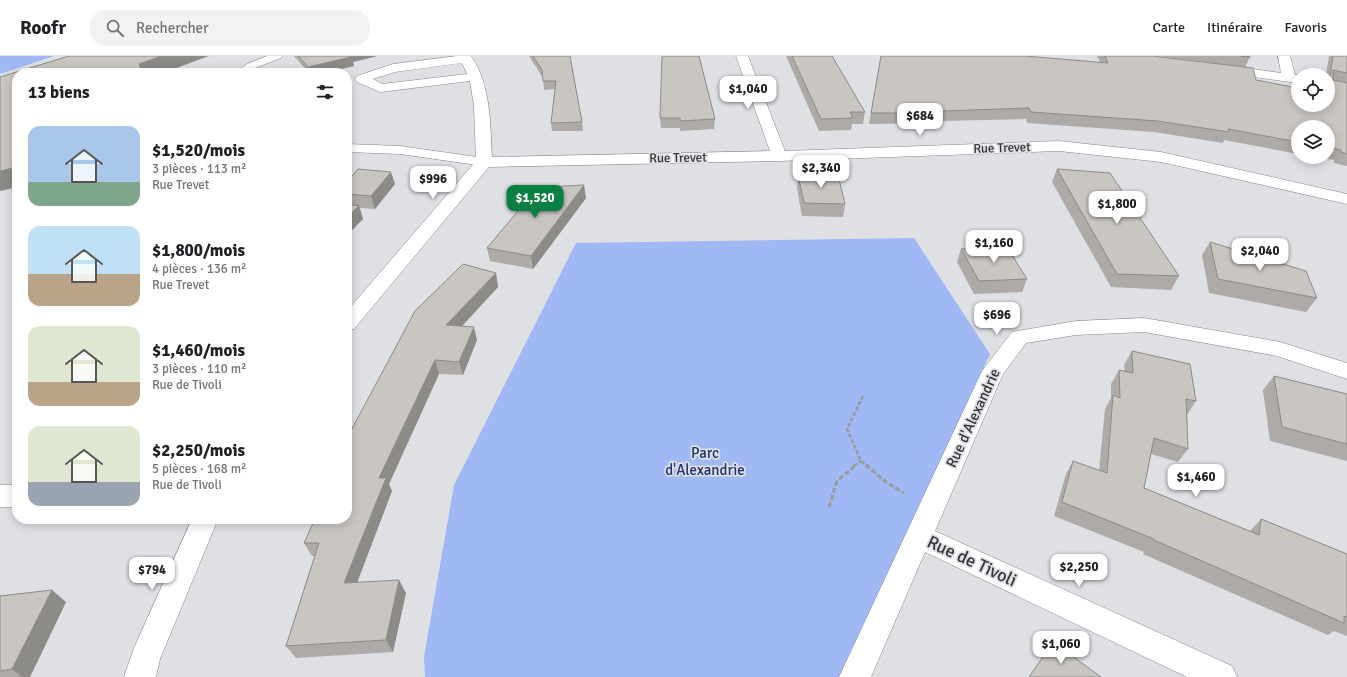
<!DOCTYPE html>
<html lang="fr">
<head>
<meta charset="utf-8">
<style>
  body { margin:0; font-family:Signika,sans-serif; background:#f2f2f2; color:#202124; height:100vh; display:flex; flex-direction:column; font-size:15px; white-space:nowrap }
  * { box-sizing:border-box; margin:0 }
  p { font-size:13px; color:#757577 }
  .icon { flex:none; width:22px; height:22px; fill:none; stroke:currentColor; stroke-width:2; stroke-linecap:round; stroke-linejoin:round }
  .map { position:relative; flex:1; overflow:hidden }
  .details { position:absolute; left:12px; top:12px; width:340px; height:456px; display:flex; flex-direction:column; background:#fff; border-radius:16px; box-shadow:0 2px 10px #0003 }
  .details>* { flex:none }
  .tools { position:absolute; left:1291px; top:12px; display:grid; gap:8px }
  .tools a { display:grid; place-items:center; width:44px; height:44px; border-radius:50%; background:#fff; box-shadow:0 2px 10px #0003; font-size:20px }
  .price { position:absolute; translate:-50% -34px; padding:0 9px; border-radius:8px; background:#fff; color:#222; font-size:13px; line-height:26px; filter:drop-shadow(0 1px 2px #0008) }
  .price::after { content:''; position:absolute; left:50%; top:24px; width:12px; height:9px; margin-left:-6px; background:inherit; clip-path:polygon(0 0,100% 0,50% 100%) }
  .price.on { background:#0b8043; color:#fff }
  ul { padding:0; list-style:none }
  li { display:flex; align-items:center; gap:12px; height:100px; padding:0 16px }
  li span { display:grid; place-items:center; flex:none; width:112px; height:80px; border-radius:12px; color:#555 }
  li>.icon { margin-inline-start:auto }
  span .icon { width:48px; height:48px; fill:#fffc; stroke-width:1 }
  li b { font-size:17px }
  h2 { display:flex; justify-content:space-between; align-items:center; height:48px; padding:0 16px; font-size:17px }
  header { display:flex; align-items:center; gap:24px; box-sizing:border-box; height:56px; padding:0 20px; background:#fff; border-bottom:1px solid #e0e0e0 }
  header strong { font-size:19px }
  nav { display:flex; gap:22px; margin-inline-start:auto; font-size:14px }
  .search { width:280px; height:36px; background:#f2f2f2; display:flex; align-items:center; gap:10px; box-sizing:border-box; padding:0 14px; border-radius:16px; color:#757577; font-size:15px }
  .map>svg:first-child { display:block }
  .green { fill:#a0b8f3 }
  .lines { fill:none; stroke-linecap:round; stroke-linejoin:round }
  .lane-casing { stroke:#828488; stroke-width:1 }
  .street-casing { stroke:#828488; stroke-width:1 }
  .path-far1 { stroke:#9a9b9e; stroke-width:2.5; stroke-dasharray:4 2; stroke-linecap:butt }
  .path { stroke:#9a9b9e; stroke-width:3; stroke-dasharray:5 2.5; stroke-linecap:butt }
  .lane { fill:#fff; fill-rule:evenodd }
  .street { fill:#fff; fill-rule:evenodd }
  .wall { fill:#adaaa7 }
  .shaded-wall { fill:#8d8b88 }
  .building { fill:#c9c6c2; stroke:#8d8b88 }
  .labels { text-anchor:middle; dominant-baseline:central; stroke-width:3.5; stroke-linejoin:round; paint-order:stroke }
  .far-street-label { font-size:13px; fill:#343537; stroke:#dee0e4 }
  .street-label { font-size:15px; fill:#343537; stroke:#dee0e4 }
  .park-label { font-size:15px; fill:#1d3075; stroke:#dee0e4 }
  .near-street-label { font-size:18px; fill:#343537; stroke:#dee0e4 }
</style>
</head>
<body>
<header>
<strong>Roofr</strong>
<div class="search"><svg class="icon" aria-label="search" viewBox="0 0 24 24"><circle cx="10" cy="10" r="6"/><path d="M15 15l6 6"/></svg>Rechercher</div>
<nav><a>Carte</a><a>Itinéraire</a><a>Favoris</a></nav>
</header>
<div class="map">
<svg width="1347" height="621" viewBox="0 0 1347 621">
  <rect width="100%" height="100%" fill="#dee0e4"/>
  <!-- green -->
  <path class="green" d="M0,0h54l-54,18z
    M914,182l76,116 -149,323h-416l-1,-20 30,-172 122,-242z"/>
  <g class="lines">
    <defs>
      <path id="lane" d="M267,0h15l-1,2 -26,10 -7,5h-13l12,-9z
        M347,88l53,2 84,12 5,1 2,3 -2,3 -5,1 -84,-12 -53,-2z"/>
      <path id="street" d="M457,0h14c20,29 19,66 21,101l278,-6 -34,-95h12l37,95 274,-10 102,11 186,42v10l-186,-42 -102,-11 -280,10 -290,6 -135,162 -7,2v-20l129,-150 -2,-55 -4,-25 -90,11 -23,-10 -2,-3 2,-3 36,-12zM462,7l5,11 -85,10 -9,-5 22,-7z
        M1278,0h12l5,19h3v8l-74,-10 -5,-1 -2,-3 2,-3 5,-1 57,8z
        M1144,262l136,24 67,21v16l-70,-23 -133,-24 -68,3 -50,8 -23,31 -68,157 297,135 5,11h-50l-262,-125 -54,125h-32l143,-306 30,-39 64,-11z
        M0,429h17v22h-17z
        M192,463h26l-58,140 -4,18h-32l10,-29z"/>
    </defs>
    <!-- lane casing -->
    <use href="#lane" class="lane-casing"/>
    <!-- street casing -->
    <use href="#street" class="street-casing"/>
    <!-- path-far1 -->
    <path class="path-far1" d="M863,340l-16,33 14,32 6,5
      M854,410l7,-5"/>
    <!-- path -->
    <path class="path" d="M866,409l20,17 18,11
      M829,451l8,-26 19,-16"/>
    <!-- lane -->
    <use href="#lane" class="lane"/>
    <!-- street -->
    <use href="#street" class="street"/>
  </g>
  <!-- wall -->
  <path class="wall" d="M294,0h83l-24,6 1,4 -32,7h-13z
    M529,0h41l12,66 1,9h-31l-1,-8 4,-34 -11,1 -1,-12z
    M786,0h46l33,56 -2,12h-11l-1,6 -32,1z
    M881,0l219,6 -3,-6h55l104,24 72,25v-30h-2l3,-19h18v110l-13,-3v-3l-18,-3h12v-30h-30v27l-74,-14 -1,3 -69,-11 -127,-9 -1,-4 -86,2v2l-71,1z
    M1158,0h92v1l-5,10z
    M700,4l15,59 -1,10 -34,2v-3h-19l-1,-10z
    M1057,113l122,107 -8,14 -60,-3 -59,-105z
    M798,119l47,29 -2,13 -41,-1 -5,-28z
    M347,126l48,2 -20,25 -15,-1 3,11 -16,16z
    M586,142l-53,71 -43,-8 -3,-13z
    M1210,186l107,56 -11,14 -97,-19 -7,-38z
    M961,193l66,30 -5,13 -48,2 -17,-32z
    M496,217l2,14 -36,39 15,14 -14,35 -24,-1 -50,110 3,7 -35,91 49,11 -13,59 -97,6 -10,-12 29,-90h-3l-8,-13 43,-24v-81z
    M1132,295l64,50 -9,14 1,34 -10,13 -27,-8 -7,34 106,43 11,-12 86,35v82l-13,-5 -6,4 -185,-81 1,-2 -90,-36 12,-42 7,-13 26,10 6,-62 6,-11v-14l8,-14 6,1 -1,-6z
    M1274,320l73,18v67l-77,-20 -7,-51z
    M0,540l66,6 -36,75h-30z"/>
  <!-- shaded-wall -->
  <path class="shaded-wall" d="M161,0h48l-46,17h-20l-4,-9z
    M349,0h28l-24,6 1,4 -32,7h-12l-2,-6z
    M17,111v20l-16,4 -1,-1v-19z
    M391,116l4,12 -20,25 -4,-13z
    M584,129l2,13 -53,71 -2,-13z
    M359,150l4,13 -16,16v-18z
    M496,217l2,14 -48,52 -4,-14z
    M474,271l3,13 -14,35 -4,-13z
    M435,304l4,14 -50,110 3,7 -40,105 -8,-13 35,-105z
    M399,524l7,13 -13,59 -7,-12z
    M52,534l14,12 -36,75h-8l-10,-8z"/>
  <!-- building -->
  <path class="building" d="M69,0h92l-22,8 4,9h-126v94l-17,4v-94z
    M299,0h52v1l-43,10z
    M533,0h37l12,66 -31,1 5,-42h-13l-1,-11z
    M662,0h37l1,4 15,59 -35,2v-3h-20z
    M792,0h40l33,56h-15l3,6 -32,1z
    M881,0h144l83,7 -3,-7h47l101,12 3,12 42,8v17h30v-14l5,-35h14v17l-14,-3v10l14,3v71l-6,-2v-2l-13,-3v-20h-30v15l-70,-13 1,3 -71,-11 -127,-9 -2,-4 -87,3v2h-71z
    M1239,0h11v1z
    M358,113l33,3 -20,24 -24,-2v-12z
    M1057,113l53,4 69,103 -62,-2z
    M798,119h40l7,29 -41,-1z
    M584,129l-53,71 -44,-8 36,-43 2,-17z
    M347,148l12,2 -12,11z
    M1210,186l96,29 11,27 -99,-19z
    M1007,191l20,32 -48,2 -18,-32z
    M463,208l33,9 -50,52 28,2 -15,35 -24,-2 -56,118h7l-42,105 55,-3 -13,60 -100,6 33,-103h-15l11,-24h32v-71l1,-3h-1v-7l68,-127z
    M1132,295l58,13 6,37 -10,-2 2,50 -34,-11 -10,50 115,47 2,-16 86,35v63l-3,-1v7l-190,-83v-1l-92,-37 11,-41 34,12 6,-78 7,3 -1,-28 14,3z
    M1274,320l73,18v50l-65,-17z
    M52,534l-40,79 -12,2v-75z
    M1053,586l48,35h-72z"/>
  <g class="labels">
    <!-- far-street labels -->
    <g class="far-street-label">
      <text transform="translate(1002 92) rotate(-2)">Rue Trevet</text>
      <text transform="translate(678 102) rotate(-1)">Rue Trevet</text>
    </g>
    <!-- street labels -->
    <g class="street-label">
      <text transform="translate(973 362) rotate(-65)">Rue d'Alexandrie</text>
    </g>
    <!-- park labels -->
    <g class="park-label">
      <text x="705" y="397">Parc<tspan x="705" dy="17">d'Alexandrie</tspan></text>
    </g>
    <!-- near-street labels -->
    <g class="near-street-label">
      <text transform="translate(972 505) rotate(25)">Rue de Tivoli</text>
    </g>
  </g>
</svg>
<div class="tools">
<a><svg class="icon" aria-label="locate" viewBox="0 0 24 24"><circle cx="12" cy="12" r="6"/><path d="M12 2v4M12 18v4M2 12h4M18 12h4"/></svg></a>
<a><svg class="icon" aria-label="layers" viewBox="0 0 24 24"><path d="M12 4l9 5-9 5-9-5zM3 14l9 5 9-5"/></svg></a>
</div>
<b class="price" style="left:748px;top:54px">$1,040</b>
<b class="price" style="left:920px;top:81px">$684</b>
<b class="price" style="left:821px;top:133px">$2,340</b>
<b class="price" style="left:433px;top:144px">$996</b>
<b class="price on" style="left:535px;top:163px">$1,520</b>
<b class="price" style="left:1117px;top:169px">$1,800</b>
<b class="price" style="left:994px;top:208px">$1,160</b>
<b class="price" style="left:1260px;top:216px">$2,040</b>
<b class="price" style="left:997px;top:280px">$696</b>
<b class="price" style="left:1196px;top:442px">$1,460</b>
<b class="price" style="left:1079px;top:532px">$2,250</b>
<b class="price" style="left:152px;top:535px">$794</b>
<b class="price" style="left:1061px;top:609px">$1,060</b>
<section class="details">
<h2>13 biens<svg class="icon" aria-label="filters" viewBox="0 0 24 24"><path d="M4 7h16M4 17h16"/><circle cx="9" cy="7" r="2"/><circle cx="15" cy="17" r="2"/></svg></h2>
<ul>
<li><span style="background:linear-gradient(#a9c7e8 70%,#7fa58c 0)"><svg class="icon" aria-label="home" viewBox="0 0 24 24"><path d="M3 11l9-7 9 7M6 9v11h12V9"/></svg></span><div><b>$1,520/mois</b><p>3 pièces · 113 m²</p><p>Rue Trevet</p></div></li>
<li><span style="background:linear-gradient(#bfe0f5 60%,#b9a48a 0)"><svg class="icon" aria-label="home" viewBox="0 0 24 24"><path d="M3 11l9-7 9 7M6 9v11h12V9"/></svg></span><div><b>$1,800/mois</b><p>4 pièces · 136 m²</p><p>Rue Trevet</p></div></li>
<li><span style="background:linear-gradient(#dfe7d0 70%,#b9a48a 0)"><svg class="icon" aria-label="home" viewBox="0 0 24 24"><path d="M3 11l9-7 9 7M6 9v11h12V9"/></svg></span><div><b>$1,460/mois</b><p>3 pièces · 110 m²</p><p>Rue de Tivoli</p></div></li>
<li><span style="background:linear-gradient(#dfe7d0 70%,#9aa5b1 0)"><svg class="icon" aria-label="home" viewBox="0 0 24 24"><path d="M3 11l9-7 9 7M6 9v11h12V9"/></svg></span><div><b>$2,250/mois</b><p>5 pièces · 168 m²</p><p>Rue de Tivoli</p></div></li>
</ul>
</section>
</div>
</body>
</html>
